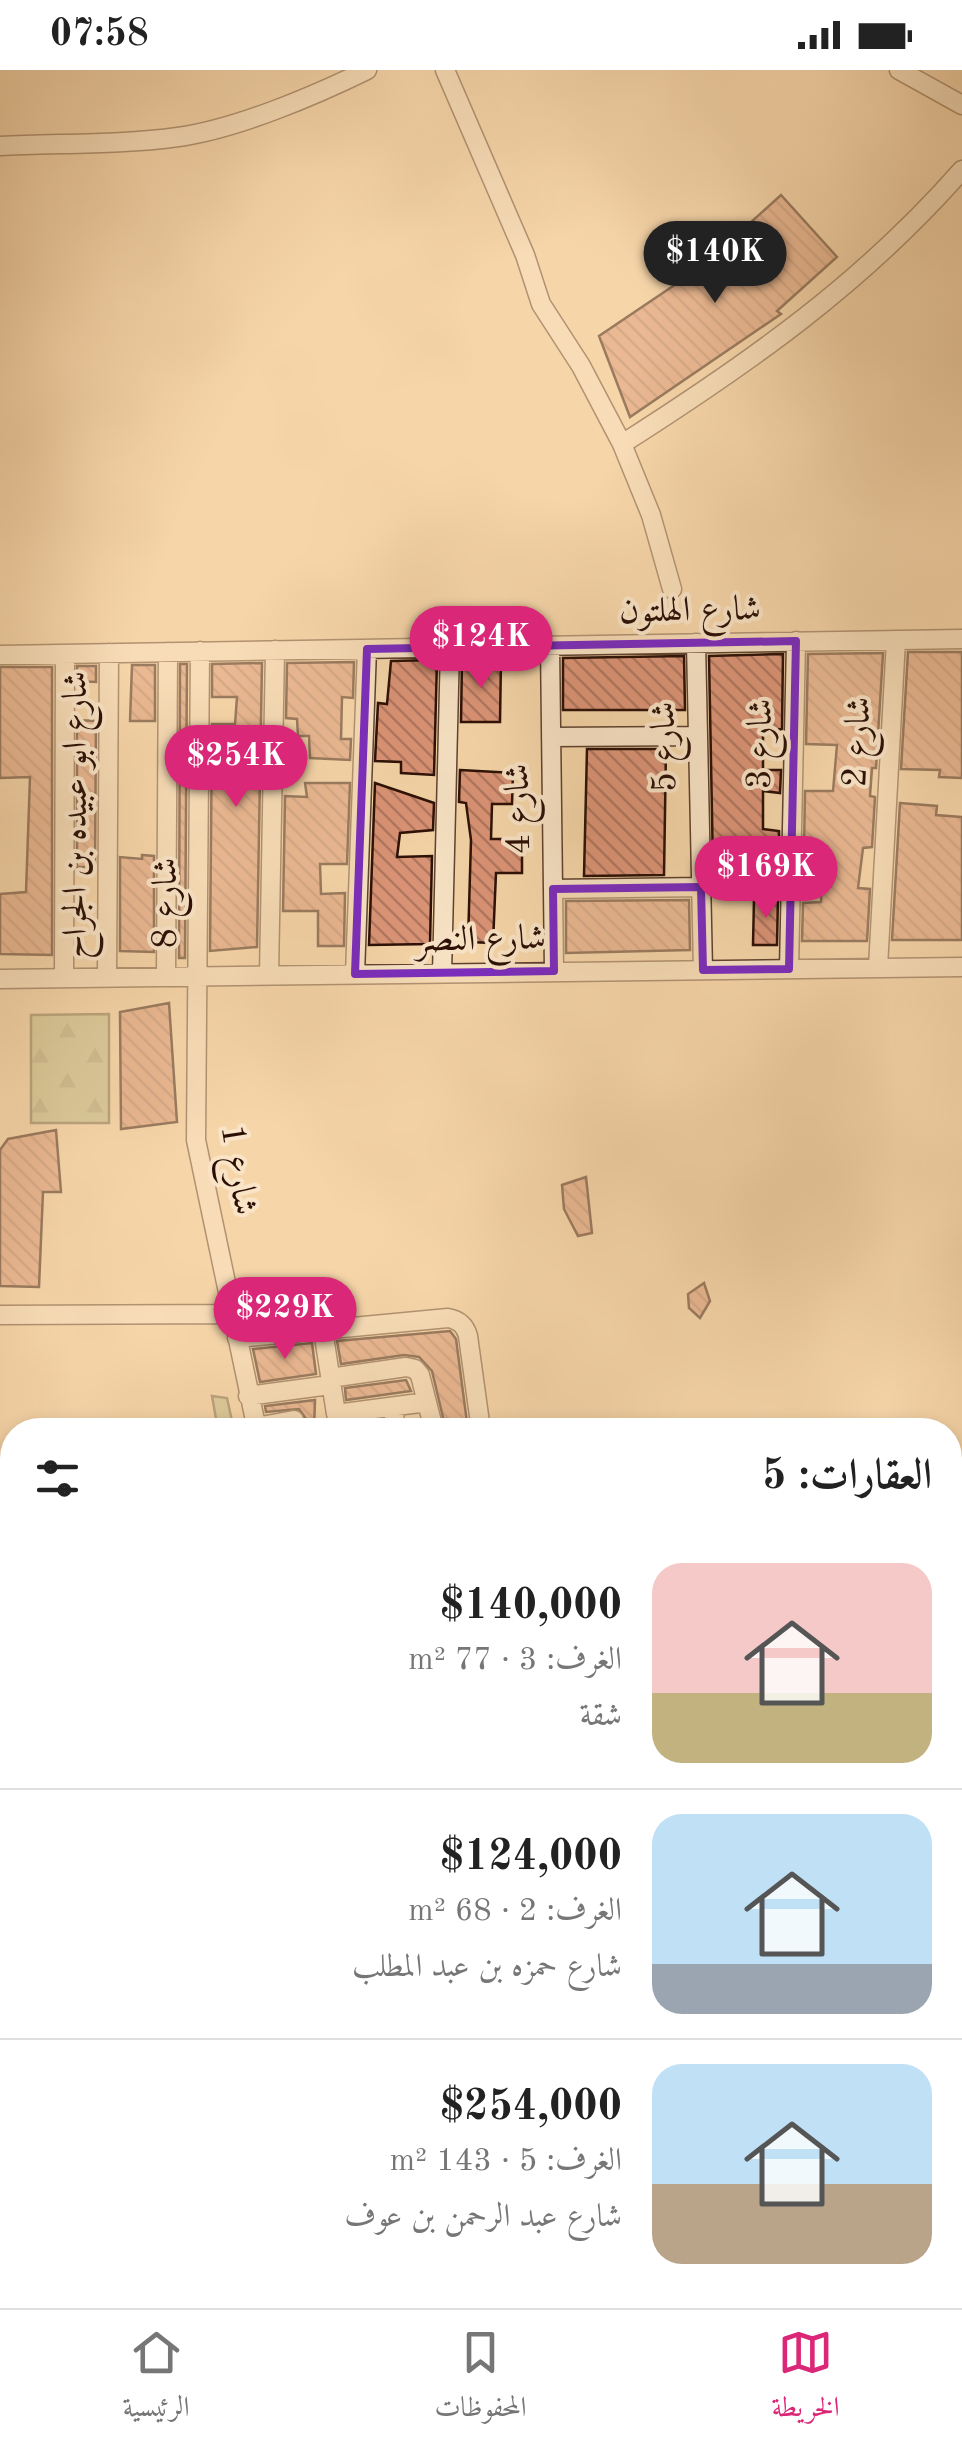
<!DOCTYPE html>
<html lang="ar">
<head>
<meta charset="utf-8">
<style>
  body { margin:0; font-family:"Old Standard TT",Amiri,serif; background:#f2f2f2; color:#222; direction:rtl; height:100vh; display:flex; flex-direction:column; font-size:38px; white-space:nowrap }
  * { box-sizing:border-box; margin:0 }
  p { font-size:32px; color:#767676 }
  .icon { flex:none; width:55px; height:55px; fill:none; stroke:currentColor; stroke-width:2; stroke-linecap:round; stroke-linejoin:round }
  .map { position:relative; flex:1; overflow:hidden; direction:ltr }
  .details { position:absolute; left:0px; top:1348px; width:962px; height:892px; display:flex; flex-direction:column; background:#fff; border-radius:40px 40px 0 0; box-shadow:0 5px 15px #0003; direction:rtl }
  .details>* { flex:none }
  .price { position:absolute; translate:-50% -85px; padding:0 22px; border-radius:35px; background:#db2777; color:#fff; font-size:32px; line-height:65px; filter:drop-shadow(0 2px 5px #0008) }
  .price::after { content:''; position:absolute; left:50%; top:60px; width:30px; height:22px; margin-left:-15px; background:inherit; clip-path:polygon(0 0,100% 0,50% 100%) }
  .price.current { background:#222; color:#fff }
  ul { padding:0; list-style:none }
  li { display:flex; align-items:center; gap:30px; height:250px; padding:0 30px }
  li+li { border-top:2px solid #e0e0e0 }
  li span { display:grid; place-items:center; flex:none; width:280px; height:200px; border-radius:30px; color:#555 }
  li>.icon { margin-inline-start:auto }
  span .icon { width:120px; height:120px; fill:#fffc; stroke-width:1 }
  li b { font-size:42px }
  h2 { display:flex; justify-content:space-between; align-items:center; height:120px; padding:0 30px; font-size:42px }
  .status { display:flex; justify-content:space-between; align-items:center; height:70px; padding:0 50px; background:#fff; direction:ltr }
  .status svg { height:28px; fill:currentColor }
  .tab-bar { display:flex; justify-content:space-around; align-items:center; height:140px; border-top:2px solid #e0e0e0; background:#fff; font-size:28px; color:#767676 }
  .tab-bar a { display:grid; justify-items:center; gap:5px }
  .tab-bar .current { color:#db2777 }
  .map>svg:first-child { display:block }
  .forest { fill:url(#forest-firs); stroke:#746646; stroke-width:2.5 }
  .park { fill:url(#park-crowns); stroke:#746646; stroke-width:2.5 }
  .building { fill:url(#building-back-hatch); stroke:#2b0f05; stroke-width:2.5 }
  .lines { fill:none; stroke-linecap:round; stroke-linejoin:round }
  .minor-casing { stroke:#5e412e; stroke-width:21 }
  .major-casing { stroke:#2b0f05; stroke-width:26 }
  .minor { stroke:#f9e4c7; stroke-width:18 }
  .major { stroke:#ebbb74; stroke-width:22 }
  .marked { fill:none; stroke:#7b2cbf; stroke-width:8; stroke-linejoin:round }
  .labels { text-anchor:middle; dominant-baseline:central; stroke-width:8; stroke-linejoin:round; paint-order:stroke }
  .street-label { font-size:35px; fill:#2b0f05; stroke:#f9e4c7 }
</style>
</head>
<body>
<div class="status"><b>07:58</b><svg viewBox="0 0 49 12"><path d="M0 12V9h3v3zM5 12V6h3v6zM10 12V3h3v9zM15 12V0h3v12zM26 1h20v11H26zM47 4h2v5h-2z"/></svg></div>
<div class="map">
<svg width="962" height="2238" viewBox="0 0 962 2238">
  <defs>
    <pattern id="forest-firs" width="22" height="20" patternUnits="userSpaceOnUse" patternTransform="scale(2.5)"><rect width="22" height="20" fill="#bdbd87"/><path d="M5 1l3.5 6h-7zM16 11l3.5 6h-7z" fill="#a3a173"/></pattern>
    <pattern id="park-crowns" width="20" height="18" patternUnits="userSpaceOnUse" patternTransform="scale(2.5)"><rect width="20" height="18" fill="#bdbd87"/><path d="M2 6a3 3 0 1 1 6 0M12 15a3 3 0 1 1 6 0" fill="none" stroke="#a3a173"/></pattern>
    <pattern id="building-back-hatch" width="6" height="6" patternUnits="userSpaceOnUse" patternTransform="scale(2.5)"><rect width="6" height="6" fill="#db9477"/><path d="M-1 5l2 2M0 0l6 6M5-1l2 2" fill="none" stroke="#b27760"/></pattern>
  </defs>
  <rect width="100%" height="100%" fill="#f6d6a9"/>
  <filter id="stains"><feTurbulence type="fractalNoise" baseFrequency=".002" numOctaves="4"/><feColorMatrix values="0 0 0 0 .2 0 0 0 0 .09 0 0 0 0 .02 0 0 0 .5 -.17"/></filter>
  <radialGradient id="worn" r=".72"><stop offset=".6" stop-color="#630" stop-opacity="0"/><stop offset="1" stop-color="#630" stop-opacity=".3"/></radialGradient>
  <!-- forest -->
  <path class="forest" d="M109,944v109h-78v-108z"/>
  <!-- park -->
  <path class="park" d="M212,1326l15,2 7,32h-16z"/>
  <!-- building -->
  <path class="building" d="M781,125l56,62 -60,54 4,3 -151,103 -31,-81 132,-89 -3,-4z
    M908,582h54v126l-23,-1 1,-7 -39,-1z
    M883,583l-7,115h-4l-2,28 5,1 -3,50 -9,1 -5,40 12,1 -3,52h-65l1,-38 18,-1 2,-53 -19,1 1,-59h28l4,-46 -31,-1 2,-90z
    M783,584l-1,75 -19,2v39h18l-1,23 -17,-2v38l16,2v19l-16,2 -1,15h-49l-4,-211z
    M684,586l1,54h-122v-52z
    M501,589l-1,63h-39l1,-62z
    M437,590l-3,115 -33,-2v-11l-26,-1 3,-58 9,1 4,-43z
    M354,592l-1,36 -11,-1 -1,42h10l-1,21 -40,-2 -1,-22h-11l-1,-17 -11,-1 1,-55z
    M262,593l-5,284 -47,4 2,-227h23l2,-27h-25v-33z
    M180,594h7l-2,294h-6z
    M132,595h23v56h-25z
    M77,596h19v16l-19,-1z
    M0,597h52v288l-52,-1v-60l26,-2 4,-115 -30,1z
    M77,650l19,1 -1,146h-18z
    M587,679h79l-2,126 -80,1z
    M460,700l53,3 -1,31h-20l-1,35h31v34h-26l-3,70 -25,-1 3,-102 -5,-37 -7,-1z
    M305,713h45l-3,81h-27l1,30 24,-1 -1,53h-26v-35h-35l2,-115 22,1z
    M375,713l59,20 -1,27 -33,3 -3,24 35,-1 -2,88 -61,1z
    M900,733l37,3 -1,9 26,2v123h-70z
    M142,785l12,1v96l-34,-1v-94l22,2z
    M778,826l-1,49h-24l1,-46z
    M689,830l1,50 -124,3v-52z
    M169,933l8,119 -56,7 -1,-117z
    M56,1060l5,62h-18l-4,95 -39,-1v-136l8,-11z
    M586,1107l6,56 -14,3 -14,-27 -2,-24z
    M704,1213l6,18 -10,17 -11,-10 -1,-14z
    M450,1261l6,8 12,91h-22l-14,-59 -13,-14 -15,-2 -63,9 -4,-23z
    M312,1273l4,31 -56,8 -7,-33z
    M406,1310l5,11 -65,9 -1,-12z
    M315,1330l-1,30h-13l5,-11 -7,-10 -33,3 -1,-6z
    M382,1351l1,9h-28l-1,-6z
    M10,1510l2,71 -12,1v-71z
    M0,1762h12v17h-12z
    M0,1804h12v36h-12z
    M0,2157l12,6v75h-12z"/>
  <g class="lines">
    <defs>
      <path id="minor" d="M445,0l80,185 16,49 40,62 41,78 29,71 21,74
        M899,0l63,35
        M0,76c59,-3 120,-1 178,-9 58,-8 136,-41 189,-67
        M622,374c127,-81 240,-160 340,-274
        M696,573l7,327
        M550,575l4,326
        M200,581l-4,489 61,290
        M0,585l962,-16
        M551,667l147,-1
        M553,819l148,-2
        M878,897l18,-327
        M789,899l7,-328
        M442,903l8,-326
        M355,904l12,-325
        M269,905l6,-325
        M166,906l2,-324
        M107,907l2,-324
        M64,908l1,-324
        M0,909l962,-12
        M0,1245l233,-1
        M323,1260l13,84 91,-12
        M237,1268l211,-20c11,2 17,7 20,18l13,94
        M330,1308l76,-11 9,2 5,6 14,55
        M248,1326l82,-11
        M393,1337l3,23
        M256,1357l38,-7
        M950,1422l12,-1
        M0,1597l12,-3
        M950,1625l12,4
        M0,1641l12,-1
        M0,1683l12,-2
        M950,1693l12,-18
        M0,1750l12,-1
        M0,1792l12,-1
        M0,1853l12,-1
        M950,2004l12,-9
        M131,2238l7,-10
        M163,2238l6,-10
        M377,2238l14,-5 15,5
        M552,2238l1,-10
        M765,2238l4,-10"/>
      <path id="major" d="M0,1903l12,-2
        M0,2014l12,-2
        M0,2061h12
        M950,2066l12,6
        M0,2100l12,1
        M950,2148l12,8
        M950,2212l12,9
        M797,2228l26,10
        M940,2228l7,10"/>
    </defs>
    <!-- minor casing -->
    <use href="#minor" class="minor-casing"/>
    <!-- major casing -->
    <use href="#major" class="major-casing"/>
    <!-- minor -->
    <use href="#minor" class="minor"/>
    <!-- major -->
    <use href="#major" class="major"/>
  </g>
  <!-- marked area -->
  <path d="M0 0H962V2238H0ZM796,571l-7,328 -86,1 -2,-83 -148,2 1,82 -199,3 12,-325z" fill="#f6d6a9" fill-opacity=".55" fill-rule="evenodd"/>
  <path class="marked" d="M796,571l-7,328 -86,1 -2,-83 -148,2 1,82 -199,3 12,-325z"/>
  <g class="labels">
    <!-- street labels -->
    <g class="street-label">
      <text transform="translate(690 541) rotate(-1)">شارع الهلتون</text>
      <text transform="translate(858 672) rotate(-87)">شارع 2</text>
      <text transform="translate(761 674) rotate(-89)">شارع 3</text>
      <text transform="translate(665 677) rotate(-91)">شارع 5</text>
      <text transform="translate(519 739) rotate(-91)">شارع 4</text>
      <text transform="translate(76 745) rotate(-90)">شارع ابو عبيده بن الجراح</text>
      <text transform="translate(166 833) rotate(-90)">شارع 8</text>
      <text transform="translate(481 870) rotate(-1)">شارع النصر</text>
      <text transform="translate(238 1100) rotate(81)">شارع 1</text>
    </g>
  </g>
  <rect width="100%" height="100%" filter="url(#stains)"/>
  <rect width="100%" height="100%" fill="url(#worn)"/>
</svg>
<b class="price current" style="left:715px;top:236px">$140K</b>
<b class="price" style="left:481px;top:621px">$124K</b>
<b class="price" style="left:236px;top:740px">$254K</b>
<b class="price" style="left:766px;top:851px">$169K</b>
<b class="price" style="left:285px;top:1292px">$229K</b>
<section class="details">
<h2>العقارات: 5<svg class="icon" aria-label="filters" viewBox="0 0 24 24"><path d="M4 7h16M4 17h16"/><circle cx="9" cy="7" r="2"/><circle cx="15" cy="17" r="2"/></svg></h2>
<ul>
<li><span style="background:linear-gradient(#f6c9c9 65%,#c2b280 0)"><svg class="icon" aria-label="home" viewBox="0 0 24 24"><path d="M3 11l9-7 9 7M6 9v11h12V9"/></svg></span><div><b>$140,000</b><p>الغرف: 3 · 77 m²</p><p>شقة</p></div></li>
<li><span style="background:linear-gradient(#bfe0f5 75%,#9aa5b1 0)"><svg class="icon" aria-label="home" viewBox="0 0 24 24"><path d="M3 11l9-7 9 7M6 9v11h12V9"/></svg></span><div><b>$124,000</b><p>الغرف: 2 · 68 m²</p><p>شارع حمزه بن عبد المطلب</p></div></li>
<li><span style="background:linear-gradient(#bfe0f5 60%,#b9a48a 0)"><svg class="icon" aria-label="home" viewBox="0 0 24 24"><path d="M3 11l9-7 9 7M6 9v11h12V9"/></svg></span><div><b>$254,000</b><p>الغرف: 5 · 143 m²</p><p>شارع عبد الرحمن بن عوف</p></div></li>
</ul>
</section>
</div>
<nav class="tab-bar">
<a class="current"><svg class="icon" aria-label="map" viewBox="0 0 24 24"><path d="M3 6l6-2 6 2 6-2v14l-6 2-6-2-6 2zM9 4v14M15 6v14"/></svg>الخريطة</a>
<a><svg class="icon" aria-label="saved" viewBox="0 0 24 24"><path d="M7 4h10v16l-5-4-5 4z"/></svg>المحفوظات</a>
<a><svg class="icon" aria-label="home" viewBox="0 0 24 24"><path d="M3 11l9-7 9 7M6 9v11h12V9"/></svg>الرئيسية</a>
</nav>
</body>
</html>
